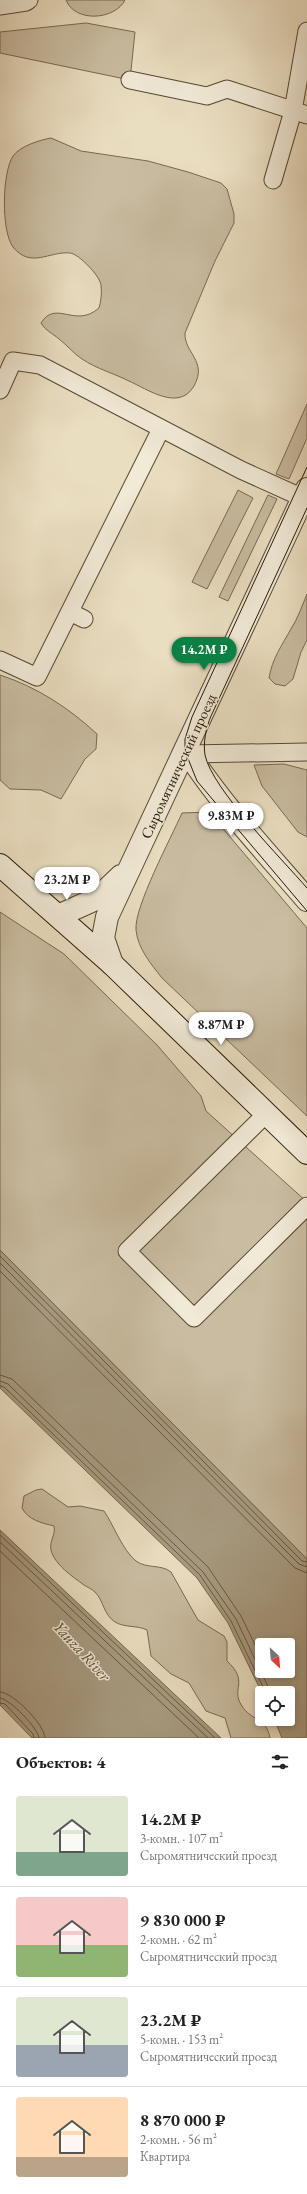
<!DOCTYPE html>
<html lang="ru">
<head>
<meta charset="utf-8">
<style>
  body { margin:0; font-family:"EB Garamond",serif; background:#f6f6f6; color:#202124; height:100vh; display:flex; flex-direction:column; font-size:15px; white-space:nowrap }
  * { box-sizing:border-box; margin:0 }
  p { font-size:13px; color:#757577 }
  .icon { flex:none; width:22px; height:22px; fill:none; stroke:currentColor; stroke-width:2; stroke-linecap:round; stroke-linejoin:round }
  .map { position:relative; height:1738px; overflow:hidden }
  .drawer { display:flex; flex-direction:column; background:#fff; flex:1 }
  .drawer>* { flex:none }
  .needle { width:26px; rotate:154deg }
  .tools { position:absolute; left:255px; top:1638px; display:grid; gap:8px }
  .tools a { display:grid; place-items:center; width:40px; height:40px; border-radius:4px; background:#fff; box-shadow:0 2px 6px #0003; font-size:20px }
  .price { position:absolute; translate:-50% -34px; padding:0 9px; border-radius:14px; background:#fff; color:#222; font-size:13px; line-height:26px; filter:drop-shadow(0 1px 2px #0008) }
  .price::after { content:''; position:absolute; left:50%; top:24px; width:12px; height:9px; margin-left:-6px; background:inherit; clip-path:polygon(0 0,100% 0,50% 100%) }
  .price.current { background:#0b8043; color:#fff }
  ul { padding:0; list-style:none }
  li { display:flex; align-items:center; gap:12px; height:100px; padding:0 16px }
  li+li { border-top:1px solid #e0e0e0 }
  li span { display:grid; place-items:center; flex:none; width:112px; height:80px; border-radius:4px; color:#555 }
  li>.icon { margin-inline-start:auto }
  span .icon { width:48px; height:48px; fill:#fffc; stroke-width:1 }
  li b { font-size:17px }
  h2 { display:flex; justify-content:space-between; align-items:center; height:48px; padding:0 16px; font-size:17px }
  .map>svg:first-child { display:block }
  .green { fill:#c9bca1; stroke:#776952 }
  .water { fill:#a79a80; stroke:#73654e; fill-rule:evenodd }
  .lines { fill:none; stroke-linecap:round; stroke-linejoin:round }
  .shore { stroke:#665842; stroke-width:1 }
  .service-casing { stroke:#564832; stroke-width:19 }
  .minor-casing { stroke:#564832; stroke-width:24 }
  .secondary-casing { stroke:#251603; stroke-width:24 }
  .service { stroke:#f1ead7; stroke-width:17 }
  .minor { stroke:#f1ead7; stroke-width:22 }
  .secondary { stroke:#f1ead7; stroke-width:22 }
  .tram { stroke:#251603; stroke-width:1 }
  .labels { text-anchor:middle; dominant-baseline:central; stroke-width:3; stroke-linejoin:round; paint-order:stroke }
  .street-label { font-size:15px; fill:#251603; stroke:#f1ead7 }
  .water-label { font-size:16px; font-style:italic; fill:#594b35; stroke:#f1ead7 }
</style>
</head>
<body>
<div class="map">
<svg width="307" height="1738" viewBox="0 0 307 1738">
  <rect width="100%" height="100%" fill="#eadec1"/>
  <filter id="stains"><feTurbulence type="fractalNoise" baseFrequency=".005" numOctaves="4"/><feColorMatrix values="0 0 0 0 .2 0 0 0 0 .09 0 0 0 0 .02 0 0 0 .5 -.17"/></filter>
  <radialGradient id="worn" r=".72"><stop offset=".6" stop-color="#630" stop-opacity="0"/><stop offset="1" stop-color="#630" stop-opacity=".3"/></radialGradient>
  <!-- green -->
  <path class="green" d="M66,0h59c-10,20 -50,23 -59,0z
    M86,23l49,9 -5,48 -130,-27v-21z
    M51,138l30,13 67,10 40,11 33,11 6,6 7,25v9l-19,38 -30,72c-1,20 23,28 9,53 -15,26 -47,3 -65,-5 -16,-8 -32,-12 -47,-22 -9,-6 -15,-14 -23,-20 -7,-6 -13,-8 -18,-16 15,-24 34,6 58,-15 2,-7 3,-15 2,-23 -1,-9 -22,-31 -31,-32 -21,-2 -39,16 -57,-6 -12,-16 -11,-74 0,-91 7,-10 27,-16 38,-18z
    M307,404v34l-18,41 -13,-5z
    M238,490l15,8 -46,91 -15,-7z
    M268,495l9,4 -49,102 -9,-4z
    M307,594v46l-6,12 -8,27 -8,7 -10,-2 -6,-6c3,-19 13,-33 22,-49 7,-11 11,-23 16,-35z
    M0,675c37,12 69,33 97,59l-1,15 -11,10 -24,40 -20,-9 -31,-1 -10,-9z
    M284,764l23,6v67l-9,-5 -36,-46 -8,-21z
    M209,812l98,116v188l-145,-138c-11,-14 -24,-29 -26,-48 -2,-23 35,-92 46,-117z
    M0,912l64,42 93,91 44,51 5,15 101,91v357l-307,-309z
    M42,1489l26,18 12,-1 24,5c9,13 19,40 32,50 11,8 25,3 35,11l27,48 26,16 3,6v19c23,21 3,28 15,45 8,14 25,12 28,32h-39l-6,-20 -19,-7 -17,-28 -18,-9 -20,-18 -4,-26c-10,-5 -22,-2 -32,-8 -12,-8 -11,-21 -20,-30 -3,-3 -8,-5 -11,-7 -11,-8 -30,-21 -33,-35 -2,-9 5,-15 3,-24 -12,-3 -26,-6 -32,-18l2,-12 12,-6z"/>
  <!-- water -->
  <path class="water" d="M0,1250l307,309v179h-25l-8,-19h14v-26h-26l-34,-70 -31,-45 -197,-190zM262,1645h26v26h-26z
    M0,1530l221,208h-189l-32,-33z"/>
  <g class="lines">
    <!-- shore -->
    <path class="shore" d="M0,1256l302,305 5,1
      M0,1263l299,301 8,3
      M0,1271l295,297 12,5
      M0,1375l12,4 196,188 33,49 21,43
      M0,1381l8,3 195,188 33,47 35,74
      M0,1386l4,1 196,188 31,46 35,72
      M0,1535l215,203
      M0,1542l208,196
      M0,1551l199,187
      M0,1692c13,0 45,33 45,46
      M0,1698c9,0 39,31 39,40
      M0,1703l5,1 28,30 1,4"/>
    <defs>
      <path id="service" d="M0,6l26,-4 3,-2
        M130,80l77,16 20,-7 80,26
        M273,180l20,-69 14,-80
        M0,390l13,-29 27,4 201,105 62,28
        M70,612l14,7
        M0,660l37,17 124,-248
        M188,754l119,-2
        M266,1114l-139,137 67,67 113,-112"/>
      <path id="minor" d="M186,750c35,54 79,101 121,150
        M58,916l40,-18 23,-22
        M112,964l-9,-26 4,-21 200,-428"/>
      <path id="secondary" d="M0,865l112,99 195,189"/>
    </defs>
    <!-- service casing -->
    <use href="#service" class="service-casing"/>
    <!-- minor casing -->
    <use href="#minor" class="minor-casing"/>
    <!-- secondary casing -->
    <use href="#secondary" class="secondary-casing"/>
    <!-- service -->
    <use href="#service" class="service"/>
    <!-- minor -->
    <use href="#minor" class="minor"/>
    <!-- secondary -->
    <use href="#secondary" class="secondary"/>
    <!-- tram -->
    <path class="tram" d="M307,467l-115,250 -7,22v12l12,30 110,130
      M307,508l-96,208c-5,12 -8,26 -6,39 7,34 77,104 102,133"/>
  </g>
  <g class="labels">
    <!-- street labels -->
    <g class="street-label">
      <text transform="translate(178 766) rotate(-65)">Сыромятнический проезд</text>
    </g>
    <!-- water labels -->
    <g class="water-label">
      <text transform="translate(82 1651) rotate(47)">Yauza River</text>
    </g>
  </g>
  <rect width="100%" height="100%" filter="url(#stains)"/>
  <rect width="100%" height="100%" fill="url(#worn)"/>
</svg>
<div class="tools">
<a><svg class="needle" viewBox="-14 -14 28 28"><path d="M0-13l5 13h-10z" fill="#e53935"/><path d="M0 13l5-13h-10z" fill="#757577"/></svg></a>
<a><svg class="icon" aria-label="locate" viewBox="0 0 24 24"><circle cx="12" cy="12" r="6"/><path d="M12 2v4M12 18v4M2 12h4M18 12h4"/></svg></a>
</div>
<b class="price current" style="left:204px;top:671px">14.2M ₽</b>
<b class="price" style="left:231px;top:837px">9.83M ₽</b>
<b class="price" style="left:67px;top:901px">23.2M ₽</b>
<b class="price" style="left:221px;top:1046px">8.87M ₽</b>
</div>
<section class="drawer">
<h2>Объектов: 4<svg class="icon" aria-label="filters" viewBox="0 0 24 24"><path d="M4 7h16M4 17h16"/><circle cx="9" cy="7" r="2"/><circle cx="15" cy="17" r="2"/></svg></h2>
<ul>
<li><span style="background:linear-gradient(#dfe7d0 70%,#7fa58c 0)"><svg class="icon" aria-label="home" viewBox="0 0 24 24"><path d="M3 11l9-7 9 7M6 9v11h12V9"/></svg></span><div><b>14.2M ₽</b><p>3-комн. · 107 m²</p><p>Сыромятнический проезд</p></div></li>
<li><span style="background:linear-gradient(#f6c9c9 60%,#8fb573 0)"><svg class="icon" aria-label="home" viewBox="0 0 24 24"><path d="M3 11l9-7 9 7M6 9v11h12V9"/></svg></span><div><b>9 830 000 ₽</b><p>2-комн. · 62 m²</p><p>Сыромятнический проезд</p></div></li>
<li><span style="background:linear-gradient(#dfe7d0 60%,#9aa5b1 0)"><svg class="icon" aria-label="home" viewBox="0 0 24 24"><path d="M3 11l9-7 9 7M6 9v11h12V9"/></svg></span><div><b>23.2M ₽</b><p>5-комн. · 153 m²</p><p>Сыромятнический проезд</p></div></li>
<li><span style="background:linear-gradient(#ffd9b3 75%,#b9a48a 0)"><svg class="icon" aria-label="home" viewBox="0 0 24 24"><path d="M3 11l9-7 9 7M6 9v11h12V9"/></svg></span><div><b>8 870 000 ₽</b><p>2-комн. · 56 m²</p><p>Квартира</p></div></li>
</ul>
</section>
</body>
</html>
